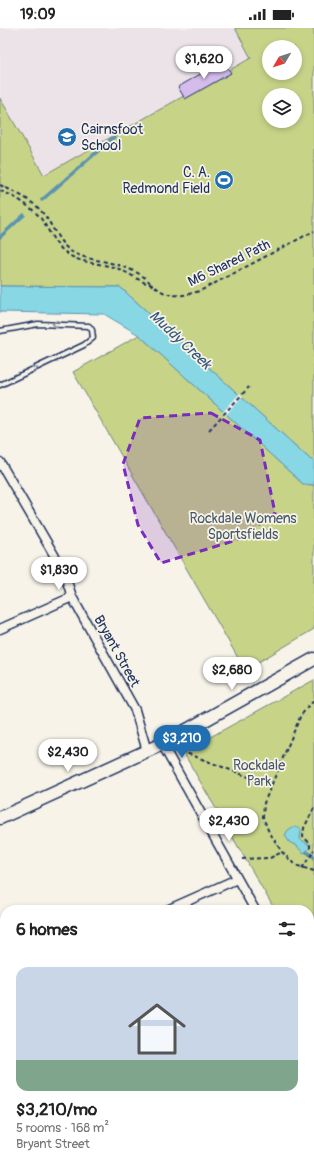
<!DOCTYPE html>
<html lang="en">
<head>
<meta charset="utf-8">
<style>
  body { margin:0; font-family:Pangolin,sans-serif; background:#f6f6f6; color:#222; height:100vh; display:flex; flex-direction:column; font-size:15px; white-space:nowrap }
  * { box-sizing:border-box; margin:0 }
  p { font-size:13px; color:#767676 }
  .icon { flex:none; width:22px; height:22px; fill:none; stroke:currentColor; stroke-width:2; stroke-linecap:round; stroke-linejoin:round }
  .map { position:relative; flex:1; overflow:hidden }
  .panel { position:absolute; left:0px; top:877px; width:314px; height:268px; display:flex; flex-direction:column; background:#fff; border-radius:16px 16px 0 0; box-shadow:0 2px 6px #0003 }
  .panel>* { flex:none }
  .needle { width:26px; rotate:231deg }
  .fabs { position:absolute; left:262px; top:12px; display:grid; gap:8px }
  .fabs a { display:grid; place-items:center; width:40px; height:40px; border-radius:50%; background:#fff; box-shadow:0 2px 6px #0003; font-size:20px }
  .price { position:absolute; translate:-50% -34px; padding:0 9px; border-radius:14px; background:#fff; color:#222; font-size:13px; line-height:26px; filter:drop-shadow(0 1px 2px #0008) }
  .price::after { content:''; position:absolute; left:50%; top:24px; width:12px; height:9px; margin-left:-6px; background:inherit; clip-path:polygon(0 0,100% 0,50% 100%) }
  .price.on { background:#1f6fb2; color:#fff }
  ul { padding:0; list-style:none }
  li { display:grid; align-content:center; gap:8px; height:212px; padding:0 16px }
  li+li { border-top:1px solid #e0e0e0 }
  li span { display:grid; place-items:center; height:124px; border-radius:12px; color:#555 }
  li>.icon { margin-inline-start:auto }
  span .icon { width:72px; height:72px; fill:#fffc; stroke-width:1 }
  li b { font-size:17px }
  h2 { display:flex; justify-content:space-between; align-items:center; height:48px; padding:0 16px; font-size:17px }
  .status { display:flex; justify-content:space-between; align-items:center; height:28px; padding:0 20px; background:#fff; direction:ltr }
  .status svg { height:11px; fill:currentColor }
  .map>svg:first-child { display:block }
  .built { fill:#ece3e9 }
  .green { fill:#c7d488; stroke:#718273; fill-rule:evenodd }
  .water { fill:#88d7e5; stroke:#5c94af }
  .pier { fill:#f7f3e8 }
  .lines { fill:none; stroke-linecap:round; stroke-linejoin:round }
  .stream { stroke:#5c94af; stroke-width:3.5 }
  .building { fill:#d4bdec; stroke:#1b2f5e }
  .service-casing { stroke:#1b2f5e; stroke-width:7 }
  .minor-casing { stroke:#1b2f5e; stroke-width:11 }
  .secondary-casing { stroke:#1b2f5e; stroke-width:15 }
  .path { stroke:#1b2f5e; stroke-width:2; stroke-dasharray:4 3; stroke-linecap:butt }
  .service { stroke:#f7f3e8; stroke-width:4 }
  .minor { stroke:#f7f3e8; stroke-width:8 }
  .secondary { stroke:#f7f3e8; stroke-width:12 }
  .oneway { stroke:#8991a3 }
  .marked { fill:#7b2cbf; fill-opacity:0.2; stroke:#7b2cbf; stroke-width:3; stroke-dasharray:8 5; stroke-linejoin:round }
  .labels { text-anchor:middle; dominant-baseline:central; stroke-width:3.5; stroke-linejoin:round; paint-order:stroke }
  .poi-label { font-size:14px; fill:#1b2f5e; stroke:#f7f3e8; text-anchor:start }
  .street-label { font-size:14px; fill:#1b2f5e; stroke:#f7f3e8 }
  .park-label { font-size:14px; fill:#465868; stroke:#f7f3e8 }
  .water-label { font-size:15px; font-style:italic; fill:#365980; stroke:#f7f3e8 }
</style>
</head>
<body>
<div class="status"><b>19:09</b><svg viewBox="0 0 49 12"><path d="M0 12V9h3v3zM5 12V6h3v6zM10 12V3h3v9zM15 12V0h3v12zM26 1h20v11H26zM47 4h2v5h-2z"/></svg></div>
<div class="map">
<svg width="314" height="1145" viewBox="0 0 314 1145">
  <rect width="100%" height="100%" fill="#f7f3e8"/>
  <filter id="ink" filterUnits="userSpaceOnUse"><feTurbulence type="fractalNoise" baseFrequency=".025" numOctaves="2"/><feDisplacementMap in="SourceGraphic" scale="8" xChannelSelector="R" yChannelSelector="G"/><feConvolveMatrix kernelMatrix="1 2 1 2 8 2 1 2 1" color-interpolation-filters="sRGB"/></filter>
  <g filter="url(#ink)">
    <!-- built -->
    <path class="built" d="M0,0h235l17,30 -208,117 -44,-77z"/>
    <!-- green -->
    <path class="green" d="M235,0h79v432h-3l-191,-173 -120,-1v-188l44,77 207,-117zM269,19h26v26h-26zM269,67h26v26h-26z
      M139,307l164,149 11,1v144l-69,41 -172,-298z
      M314,652v300l-5,-9v-61h-34l-92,-158z"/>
    <!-- water -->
    <path class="water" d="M0,258l120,1 191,173h3v25l-11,-1 -164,-149 -35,-21 -104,-2z
      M293,799h6c4,5 1,6 1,12l8,5 2,3 -5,6 -3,-1 -5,-6 -8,-4 -4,-7 3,-5z"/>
    <!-- pier -->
    <path class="pier" d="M240,365l3,3 -18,20 -3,-3z"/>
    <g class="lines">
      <!-- stream -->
      <path class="stream" d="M42,172l72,-63
        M0,209l24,-22
        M307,824l7,5"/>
    </g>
    <!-- building -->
    <path class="building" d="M223,33l8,12 -46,26 -7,-12z"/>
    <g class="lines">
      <defs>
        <path id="service" d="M0,303l38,-7 51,2 3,4 1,8 -9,7 -84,40"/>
        <path id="minor" d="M0,434l64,110 8,25 63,113 12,41
          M0,601l72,-32
          M162,716l93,166
          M167,882l70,-31
          M0,961l5,-3
          M309,977l5,9
          M0,1136l5,-3"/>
        <path id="secondary" d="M0,790l162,-74 152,-85"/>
      </defs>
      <!-- service casing -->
      <use href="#service" class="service-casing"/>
      <!-- minor casing -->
      <use href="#minor" class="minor-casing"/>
      <!-- secondary casing -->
      <use href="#secondary" class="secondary-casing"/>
      <!-- path -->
      <path class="path" d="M0,157c14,7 31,14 41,26 12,13 16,31 31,41 9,5 20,7 29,9 14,2 42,11 49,22
        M0,163c12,3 35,18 42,29 7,10 12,24 23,32 16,13 35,10 54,17 7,3 13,7 19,10 4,3 9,4 14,6 4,2 8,6 13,8 13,5 23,1 35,-2l114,-60
        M209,402l40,-43
        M314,673l-6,5 -8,11 -36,86 -1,14 5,13 14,22 13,13 19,6
        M181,723l91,35
        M314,780l-10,20 -1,9 7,6v5l4,3
        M242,831l28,-1 12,-6
        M302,840l12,-17"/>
      <!-- service -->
      <use href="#service" class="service"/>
      <!-- minor -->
      <use href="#minor" class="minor"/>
      <!-- secondary -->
      <use href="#secondary" class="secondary"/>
    </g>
    <!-- one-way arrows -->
    <defs><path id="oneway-chevron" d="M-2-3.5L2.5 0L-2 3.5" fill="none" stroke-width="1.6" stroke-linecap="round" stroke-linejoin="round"/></defs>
    <g class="oneway">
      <use href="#oneway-chevron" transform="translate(55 296) rotate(-178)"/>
      <use href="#oneway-chevron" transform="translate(35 341) rotate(-25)"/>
    </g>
  </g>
  <!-- marked area -->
  <path class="marked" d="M211,385l49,27 15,73 -38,27 -76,23 -23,-38 -15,-61 17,-46z"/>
  <!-- icons -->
  <defs>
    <symbol id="school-disc" viewBox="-11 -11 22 22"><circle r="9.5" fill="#1f6fb2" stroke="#f7f3e8"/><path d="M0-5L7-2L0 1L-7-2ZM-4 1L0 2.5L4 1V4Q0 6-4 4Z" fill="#fff"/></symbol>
    <symbol id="stadium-disc" viewBox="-11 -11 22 22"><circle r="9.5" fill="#1f6fb2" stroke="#f7f3e8"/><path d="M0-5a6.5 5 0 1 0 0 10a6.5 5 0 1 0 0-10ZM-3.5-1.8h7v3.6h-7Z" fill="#fff"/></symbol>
  </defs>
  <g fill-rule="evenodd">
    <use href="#school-disc" x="56" y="98" width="22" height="22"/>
    <use href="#stadium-disc" x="213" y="141" width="22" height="22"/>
  </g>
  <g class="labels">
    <!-- poi labels -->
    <g class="poi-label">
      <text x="81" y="101">Cairnsfoot<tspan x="81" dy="16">School</tspan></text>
      <text x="210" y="144" text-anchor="end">C. A.<tspan x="210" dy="16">Redmond Field</tspan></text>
    </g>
    <!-- street labels -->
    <g class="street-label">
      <text transform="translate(229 235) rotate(-26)">M6 Shared Path</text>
      <text transform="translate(117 623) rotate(61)">Bryant Street</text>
    </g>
    <!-- park labels -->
    <g class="park-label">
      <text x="243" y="490">Rockdale Womens<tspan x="243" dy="16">Sportsfields</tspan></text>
      <text x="259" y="737">Rockdale<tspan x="259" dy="16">Park</tspan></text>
    </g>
    <!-- water labels -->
    <g class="water-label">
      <text transform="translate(180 312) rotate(43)">Muddy Creek</text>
    </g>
  </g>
</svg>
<div class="fabs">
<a><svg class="needle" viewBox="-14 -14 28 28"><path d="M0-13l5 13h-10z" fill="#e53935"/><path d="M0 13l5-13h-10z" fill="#767676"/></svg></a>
<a><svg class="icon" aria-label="layers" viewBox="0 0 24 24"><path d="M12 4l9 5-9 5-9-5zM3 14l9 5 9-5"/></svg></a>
</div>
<b class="price" style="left:204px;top:52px">$1,620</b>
<b class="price" style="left:59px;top:563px">$1,830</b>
<b class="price" style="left:232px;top:663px">$2,680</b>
<b class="price on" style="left:182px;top:731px">$3,210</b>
<b class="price" style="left:68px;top:745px">$2,430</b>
<b class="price" style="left:229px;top:814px">$2,430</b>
<section class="panel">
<h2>6 homes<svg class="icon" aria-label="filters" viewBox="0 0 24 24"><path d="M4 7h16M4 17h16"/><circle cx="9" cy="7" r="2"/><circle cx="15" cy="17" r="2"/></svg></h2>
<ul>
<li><span style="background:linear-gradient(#c9d6e8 75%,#7fa58c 0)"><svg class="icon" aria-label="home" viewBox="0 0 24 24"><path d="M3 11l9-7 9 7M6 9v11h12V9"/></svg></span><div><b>$3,210/mo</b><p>5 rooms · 168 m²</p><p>Bryant Street</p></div></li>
</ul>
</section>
</div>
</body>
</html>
